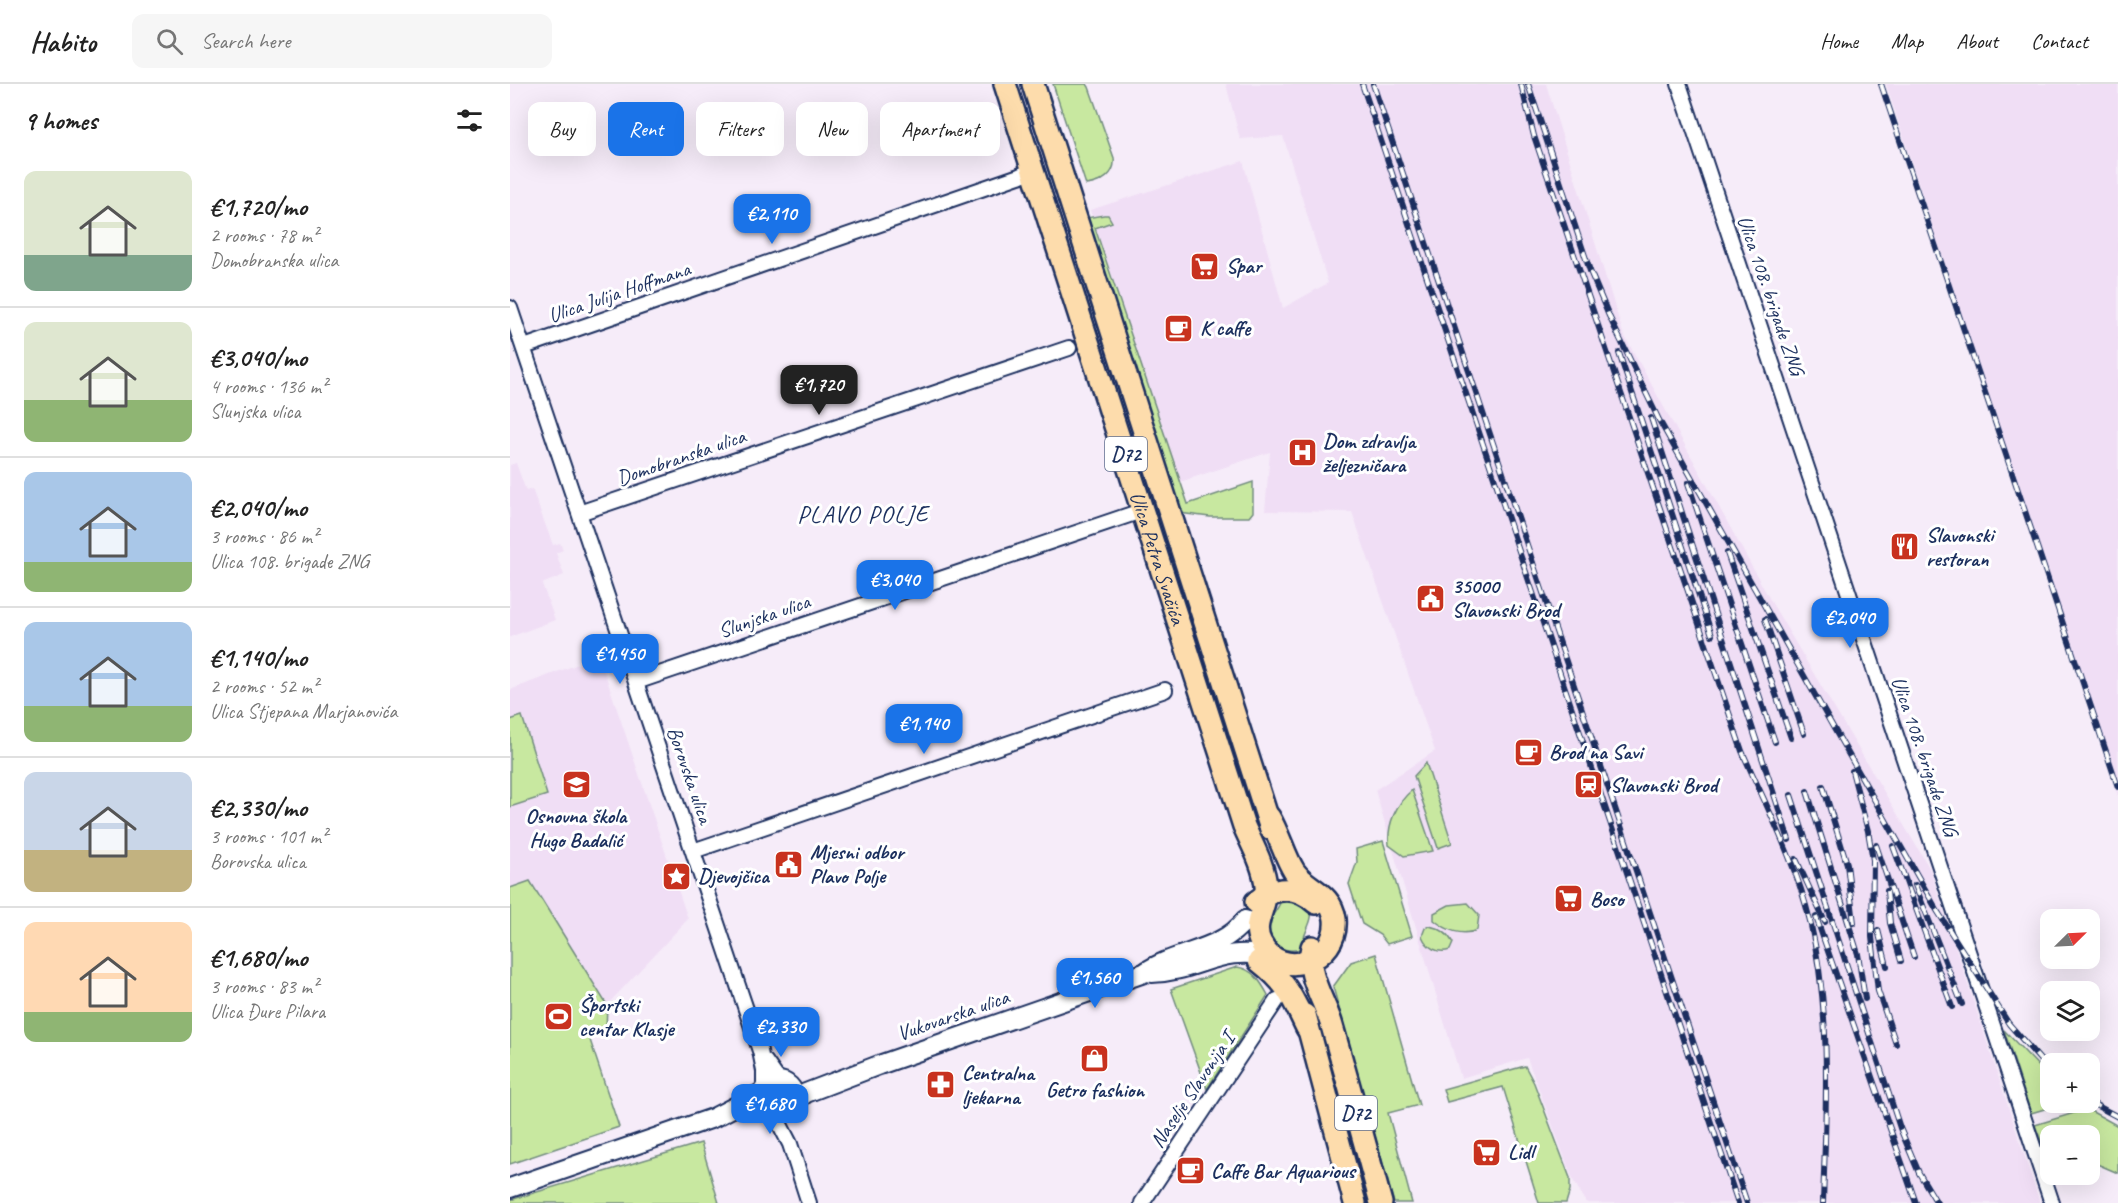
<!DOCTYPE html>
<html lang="en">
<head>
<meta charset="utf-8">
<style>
  body { margin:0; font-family:Caveat,sans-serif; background:#f6f6f6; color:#222; height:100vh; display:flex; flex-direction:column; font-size:22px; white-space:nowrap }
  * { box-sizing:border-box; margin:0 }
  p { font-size:20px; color:#767676 }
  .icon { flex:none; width:33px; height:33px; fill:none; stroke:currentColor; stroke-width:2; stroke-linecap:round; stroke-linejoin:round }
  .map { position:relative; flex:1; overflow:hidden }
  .panel { display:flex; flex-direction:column; background:#fff; width:510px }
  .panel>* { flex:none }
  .top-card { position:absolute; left:18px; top:18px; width:570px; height:54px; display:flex; gap:12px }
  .needle { width:39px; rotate:66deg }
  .tools { position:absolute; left:1530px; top:825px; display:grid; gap:12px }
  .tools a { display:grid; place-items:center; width:60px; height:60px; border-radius:12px; background:#fff; box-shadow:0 6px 24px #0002; font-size:30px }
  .price { position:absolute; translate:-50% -51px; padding:0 14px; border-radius:12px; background:#1a73e8; color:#fff; font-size:20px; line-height:39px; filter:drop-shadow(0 2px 3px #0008) }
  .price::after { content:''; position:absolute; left:50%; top:36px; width:18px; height:14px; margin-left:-9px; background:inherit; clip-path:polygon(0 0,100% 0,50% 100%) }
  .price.on { background:#222; color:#fff }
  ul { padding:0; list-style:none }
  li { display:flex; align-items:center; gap:18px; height:150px; padding:0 24px }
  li+li { border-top:2px solid #e0e0e0 }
  li span { display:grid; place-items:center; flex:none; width:168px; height:120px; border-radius:12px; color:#555 }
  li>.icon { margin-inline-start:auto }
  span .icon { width:72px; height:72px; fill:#fffc; stroke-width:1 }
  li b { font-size:26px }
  h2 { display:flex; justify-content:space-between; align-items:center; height:72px; padding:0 24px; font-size:26px }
  .chip { padding:0 21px; border-radius:12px; background:#fff; box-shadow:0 6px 24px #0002; font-size:21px; line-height:54px }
  .chip.on { background:#1a73e8; color:#fff }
  header { display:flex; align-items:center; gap:36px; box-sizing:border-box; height:84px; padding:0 30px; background:#fff; border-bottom:2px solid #e0e0e0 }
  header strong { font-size:28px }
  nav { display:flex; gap:33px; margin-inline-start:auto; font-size:21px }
  .search { width:420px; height:54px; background:#f6f6f6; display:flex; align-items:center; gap:15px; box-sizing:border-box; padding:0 21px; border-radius:12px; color:#767676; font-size:22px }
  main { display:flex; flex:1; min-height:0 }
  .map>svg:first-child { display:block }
  .built { fill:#f0def5 }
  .green { fill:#c8e8a0; stroke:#728c7f; stroke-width:1.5 }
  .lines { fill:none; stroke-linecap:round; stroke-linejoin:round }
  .street-casing { stroke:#1b2f5e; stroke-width:18 }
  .secondary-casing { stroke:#1b2f5e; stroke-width:22 }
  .primary-casing { stroke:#1b2f5e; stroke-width:26 }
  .street { stroke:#fff; stroke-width:14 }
  .secondary { stroke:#fff; stroke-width:18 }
  .primary { stroke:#fddcac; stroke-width:21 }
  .rail-casing { stroke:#1b2f5e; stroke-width:6 }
  .rail { stroke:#fff; stroke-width:4; stroke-dasharray:11; stroke-linecap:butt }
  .labels { text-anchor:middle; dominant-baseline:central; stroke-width:6; stroke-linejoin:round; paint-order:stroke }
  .shield { fill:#fff; stroke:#5f6d8e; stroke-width:1.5 }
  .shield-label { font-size:20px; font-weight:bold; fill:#1b2f5e }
  .poi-label { font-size:21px; font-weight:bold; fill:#1b2f5e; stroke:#fff; text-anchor:start }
  .street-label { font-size:21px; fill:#1b2f5e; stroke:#fff }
  .quarter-label { font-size:24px; letter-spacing:1.5px; fill:#1b2f5e; stroke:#fff }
</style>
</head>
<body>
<header>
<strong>Habito</strong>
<div class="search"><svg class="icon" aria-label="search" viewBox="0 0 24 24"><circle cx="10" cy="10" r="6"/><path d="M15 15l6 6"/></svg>Search here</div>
<nav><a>Home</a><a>Map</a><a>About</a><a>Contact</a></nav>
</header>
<main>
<section class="panel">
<h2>9 homes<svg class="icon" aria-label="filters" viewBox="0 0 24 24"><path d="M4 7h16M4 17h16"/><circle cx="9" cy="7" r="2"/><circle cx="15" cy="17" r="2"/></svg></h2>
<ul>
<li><span style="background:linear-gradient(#dfe7d0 70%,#7fa58c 0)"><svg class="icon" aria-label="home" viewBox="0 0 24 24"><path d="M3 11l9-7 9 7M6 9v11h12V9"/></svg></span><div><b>€1,720/mo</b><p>2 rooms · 78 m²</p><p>Domobranska ulica</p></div></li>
<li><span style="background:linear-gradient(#dfe7d0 65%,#8fb573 0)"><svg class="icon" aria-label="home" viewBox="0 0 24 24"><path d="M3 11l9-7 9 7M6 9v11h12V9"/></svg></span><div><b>€3,040/mo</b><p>4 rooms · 136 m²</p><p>Slunjska ulica</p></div></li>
<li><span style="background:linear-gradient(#a9c7e8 75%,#8fb573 0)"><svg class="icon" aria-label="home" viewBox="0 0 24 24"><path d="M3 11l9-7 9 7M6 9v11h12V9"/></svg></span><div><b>€2,040/mo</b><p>3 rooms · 86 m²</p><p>Ulica 108. brigade ZNG</p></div></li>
<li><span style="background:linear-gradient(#a9c7e8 70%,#8fb573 0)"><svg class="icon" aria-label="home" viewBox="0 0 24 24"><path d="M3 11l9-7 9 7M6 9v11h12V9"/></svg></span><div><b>€1,140/mo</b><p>2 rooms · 52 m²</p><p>Ulica Stjepana Marjanovića</p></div></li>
<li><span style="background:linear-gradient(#c9d6e8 65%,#c2b280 0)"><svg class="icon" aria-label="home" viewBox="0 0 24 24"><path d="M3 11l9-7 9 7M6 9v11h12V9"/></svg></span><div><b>€2,330/mo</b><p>3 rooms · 101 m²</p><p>Borovska ulica</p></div></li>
<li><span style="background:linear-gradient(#ffd9b3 75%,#8fb573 0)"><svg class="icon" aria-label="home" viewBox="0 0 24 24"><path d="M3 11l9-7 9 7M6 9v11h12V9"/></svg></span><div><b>€1,680/mo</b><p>3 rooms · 83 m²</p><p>Ulica Đure Pilara</p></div></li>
</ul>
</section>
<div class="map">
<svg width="1608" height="1119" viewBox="0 0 1608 1119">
  <rect width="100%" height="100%" fill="#f6ecf9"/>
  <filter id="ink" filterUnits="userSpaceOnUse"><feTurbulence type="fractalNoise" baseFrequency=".0167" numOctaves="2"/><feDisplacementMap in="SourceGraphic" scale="12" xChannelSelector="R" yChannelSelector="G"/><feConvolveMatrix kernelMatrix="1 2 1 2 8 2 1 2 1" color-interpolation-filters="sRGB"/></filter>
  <g filter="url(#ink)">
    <!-- built -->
    <path class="built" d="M716,0h320l77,249 150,272 157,264 110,334h-453l-14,-23 -46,-122 -66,20 -86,-288 60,-39 -83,-239 -87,-1 5,-59 -90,30 -90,-272 153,-49 40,147 45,-25 -45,-147 -43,3z
      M1376,0h232v712z
      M6,379l10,28 6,-2 21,56 7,-2 3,7 -7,3 8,22 -22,9 13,36 -45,17v-172z
      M89,572l89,263 -81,86 -77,-124 -20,7v-198z"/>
    <!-- green -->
    <path class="green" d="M543,0h34l2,3 25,71c2,17 -13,25 -28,27z
      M594,131h4l4,7 -17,6 93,276 65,-22v30l-4,5h-39l-31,-4 -93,-295z
      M12,632l25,79 -37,12v-87z
      M916,679l26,80 -14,5 -24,-72z
      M902,706l21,61 -29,5 -15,-11c-2,-21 7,-41 23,-55z
      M873,757l29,95 -25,8 -7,-9 -18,-11 -13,-40 8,-22 -1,-13z
      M20,797l77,124 -1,25 -17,7 30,90 -109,37v-276z
      M775,816c46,5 18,26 16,49 -17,4 -38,-3 -33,-25 2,-7 9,-13 12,-21z
      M958,819l11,12 -2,15c-15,7 -31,0 -43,-10v-7l15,-8z
      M919,842c11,2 19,7 24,17l-3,7c-12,4 -23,-2 -28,-14l3,-8z
      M866,870l43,151 -31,8 24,90h-18l-61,-216 18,-25z
      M727,883c16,2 24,15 31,28l-61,94 -36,-100z
      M1494,946l46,48v24l15,1 -34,10z
      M1015,982l9,17 36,95v12l-4,13h-27l-36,-116 -56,15 -4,-13z
      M1577,1025l31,17v47l-28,-12v-25h-40v19l-3,1 -12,-31z
      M191,1059l18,60h-209v-3z"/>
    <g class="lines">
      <defs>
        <path id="street" d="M1169,0l373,1119
          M0,224l250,743 4,20v18
          M14,263l495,-171 15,-7
          M69,429l490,-165
          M126,598l508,-172
          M183,767l472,-161
          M255,977l14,20
          M264,1029l16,31 19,59
          M632,1119l135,-203"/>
        <path id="secondary" d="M642,889c46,-1 70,-30 121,-15
          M252 1013a16 16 0 1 1 32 0a16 16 0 1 1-32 0Z
          M283,1019l13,-10 73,-28 265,-92c31,-22 78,-22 101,-53
          M0,1104l203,-70 50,-26"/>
        <g id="primary">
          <path id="s1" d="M495,0l239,742c8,19 20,39 22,60 2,21 -16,37 -5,57 20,39 78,18 74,-24 -4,-27 -28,-29 -41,-48 -9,-14 -15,-37 -25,-54"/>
          <path d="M523,0l238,745"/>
          <path d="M746,818c19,-16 41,-17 60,1"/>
          <path d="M802,863c-7,27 13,54 20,79 17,59 33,118 49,177"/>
          <path d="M749,877c29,23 32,34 48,67"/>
          <path d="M795,931l50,188"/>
        </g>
      </defs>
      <!-- street casing -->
      <use href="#street" class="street-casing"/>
      <!-- secondary casing -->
      <use href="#secondary" class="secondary-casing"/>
      <!-- primary casing -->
      <use href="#primary" class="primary-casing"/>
      <!-- street -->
      <use href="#street" class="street"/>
      <!-- secondary -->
      <use href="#secondary" class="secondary"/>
      <!-- primary -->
      <use href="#primary" class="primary"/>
      <defs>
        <path id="rail" d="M852,0l376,1119
          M863,0l374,1119
          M1011,0l13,52 208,615c24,55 54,111 68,170 22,93 16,187 13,282
          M1018,0l62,187 19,45 50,104 279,492 71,112 41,47
          M1371,0l237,703
          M1109,269l93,282
          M1141,334l138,422
          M1178,399l87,259
          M1217,469l64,185
          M1255,535l39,115
          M1342,687l16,60 5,29 -1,77 6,54 18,53
          M1313,702l24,78 7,59
          M1297,707l51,163 7,45
          M1281,711l109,333 19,45 18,30
          M1366,761l38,112
          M1383,762l59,161
          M1286,775l29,63
          M1405,801l47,119
          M1377,807l3,32 11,38
          M1306,833l100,286
          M1368,846l9,36
          M1580,1018l28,15"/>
      </defs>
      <!-- rail casing -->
      <use href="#rail" class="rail-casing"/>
      <!-- rail -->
      <use href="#rail" class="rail"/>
    </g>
  </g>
  <!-- icons -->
  <defs>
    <symbol id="supermarket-square" viewBox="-11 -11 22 22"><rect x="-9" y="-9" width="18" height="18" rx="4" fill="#c8321e" stroke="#fff"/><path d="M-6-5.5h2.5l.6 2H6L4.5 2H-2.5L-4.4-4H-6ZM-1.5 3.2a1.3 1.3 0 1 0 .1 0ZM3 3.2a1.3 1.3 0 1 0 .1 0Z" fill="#fff"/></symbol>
    <symbol id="cafe-square" viewBox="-11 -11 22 22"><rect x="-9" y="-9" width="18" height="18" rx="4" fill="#c8321e" stroke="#fff"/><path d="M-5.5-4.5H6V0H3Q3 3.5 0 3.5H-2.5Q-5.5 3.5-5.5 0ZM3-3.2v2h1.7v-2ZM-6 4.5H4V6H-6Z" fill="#fff"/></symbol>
    <symbol id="hospital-square" viewBox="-11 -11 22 22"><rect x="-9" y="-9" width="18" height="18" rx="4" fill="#c8321e" stroke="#fff"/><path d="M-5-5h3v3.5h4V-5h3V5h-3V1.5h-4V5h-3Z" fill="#fff"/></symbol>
    <symbol id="restaurant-square" viewBox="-11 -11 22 22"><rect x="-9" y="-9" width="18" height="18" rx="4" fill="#c8321e" stroke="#fff"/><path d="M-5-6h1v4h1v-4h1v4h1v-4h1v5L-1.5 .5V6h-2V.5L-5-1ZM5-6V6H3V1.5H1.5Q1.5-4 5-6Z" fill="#fff"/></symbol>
    <symbol id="civic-square" viewBox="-11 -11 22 22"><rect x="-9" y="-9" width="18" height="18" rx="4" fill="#c8321e" stroke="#fff"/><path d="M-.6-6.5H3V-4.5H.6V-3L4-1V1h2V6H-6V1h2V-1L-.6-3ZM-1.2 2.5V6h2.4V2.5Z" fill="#fff"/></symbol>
    <symbol id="school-square" viewBox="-11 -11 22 22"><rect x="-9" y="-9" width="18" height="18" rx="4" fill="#c8321e" stroke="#fff"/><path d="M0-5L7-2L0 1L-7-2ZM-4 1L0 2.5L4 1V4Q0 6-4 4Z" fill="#fff"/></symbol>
    <symbol id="station-square" viewBox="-11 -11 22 22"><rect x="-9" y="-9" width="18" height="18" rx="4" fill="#c8321e" stroke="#fff"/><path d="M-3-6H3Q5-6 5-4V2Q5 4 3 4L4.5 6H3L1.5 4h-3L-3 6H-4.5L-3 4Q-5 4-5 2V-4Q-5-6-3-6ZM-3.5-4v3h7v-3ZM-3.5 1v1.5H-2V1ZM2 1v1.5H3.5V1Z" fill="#fff"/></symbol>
    <symbol id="sight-square" viewBox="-11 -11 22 22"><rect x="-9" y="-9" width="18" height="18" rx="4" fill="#c8321e" stroke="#fff"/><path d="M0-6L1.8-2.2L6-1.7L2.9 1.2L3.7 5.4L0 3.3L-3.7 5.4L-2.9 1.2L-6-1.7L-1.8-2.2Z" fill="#fff"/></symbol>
    <symbol id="stadium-square" viewBox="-11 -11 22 22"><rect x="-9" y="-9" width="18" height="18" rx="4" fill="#c8321e" stroke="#fff"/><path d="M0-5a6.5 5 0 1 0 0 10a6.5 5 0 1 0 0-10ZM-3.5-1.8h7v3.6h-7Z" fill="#fff"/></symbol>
    <symbol id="shop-square" viewBox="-11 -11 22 22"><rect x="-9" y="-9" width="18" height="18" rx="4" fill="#c8321e" stroke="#fff"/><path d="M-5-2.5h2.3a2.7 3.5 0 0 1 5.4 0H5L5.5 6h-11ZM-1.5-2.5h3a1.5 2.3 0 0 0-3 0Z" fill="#fff"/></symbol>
    <symbol id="pharmacy-square" viewBox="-11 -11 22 22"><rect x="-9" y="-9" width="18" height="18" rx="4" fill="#c8321e" stroke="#fff"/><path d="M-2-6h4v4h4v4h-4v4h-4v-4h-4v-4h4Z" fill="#fff"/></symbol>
  </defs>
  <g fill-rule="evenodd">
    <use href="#supermarket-square" x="678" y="166" width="33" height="33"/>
    <use href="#cafe-square" x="652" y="228" width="33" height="33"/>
    <use href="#hospital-square" x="776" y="352" width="33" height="33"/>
    <use href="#restaurant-square" x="1378" y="446" width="33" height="33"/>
    <use href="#civic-square" x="904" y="498" width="33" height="33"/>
    <use href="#cafe-square" x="1002" y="652" width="33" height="33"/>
    <use href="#school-square" x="50" y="684" width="33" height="33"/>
    <use href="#station-square" x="1062" y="684" width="33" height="33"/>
    <use href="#civic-square" x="262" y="764" width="33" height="33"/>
    <use href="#sight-square" x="150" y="776" width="33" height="33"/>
    <use href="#supermarket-square" x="1042" y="798" width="33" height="33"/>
    <use href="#stadium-square" x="32" y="916" width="33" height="33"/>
    <use href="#shop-square" x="568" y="958" width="33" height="33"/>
    <use href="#pharmacy-square" x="414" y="984" width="33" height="33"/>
    <use href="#supermarket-square" x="960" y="1052" width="33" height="33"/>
    <use href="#cafe-square" x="664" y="1070" width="33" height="33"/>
  </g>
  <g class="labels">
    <!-- shield labels -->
    <g class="shield">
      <rect x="595" y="353" width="42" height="34" rx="4.5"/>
      <rect x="825" y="1012" width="42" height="34" rx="4.5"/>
    </g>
    <g class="shield-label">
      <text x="616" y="370">D72</text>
      <text x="846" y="1029">D72</text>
    </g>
    <!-- poi labels -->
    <g class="poi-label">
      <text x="716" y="182">Spar</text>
      <text x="690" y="244">K caffe</text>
      <text x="813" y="357">Dom zdravlja<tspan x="813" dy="24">željezničara</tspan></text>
      <text x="1416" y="451">Slavonski<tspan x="1416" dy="24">restoran</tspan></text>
      <text x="942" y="502">35000<tspan x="942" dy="24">Slavonski Brod</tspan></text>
      <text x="1039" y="668">Brod na Savi</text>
      <text x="1100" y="701">Slavonski Brod</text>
      <text x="66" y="732" text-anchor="middle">Osnovna škola<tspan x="66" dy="24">Hugo Badalić</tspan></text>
      <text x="300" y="768">Mjesni odbor<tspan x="300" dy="24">Plavo Polje</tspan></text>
      <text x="188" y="792">Djevojčica</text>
      <text x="1080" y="815">Boso</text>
      <text x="69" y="921">Športski<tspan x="69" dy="24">centar Klasje</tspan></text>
      <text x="452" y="989">Centralna<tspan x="452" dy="24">ljekarna</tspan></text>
      <text x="585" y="1006" text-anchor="middle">Getro fashion</text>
      <text x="998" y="1068">Lidl</text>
      <text x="701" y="1087">Caffe Bar Aquarious</text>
    </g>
    <!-- street labels -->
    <g class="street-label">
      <text transform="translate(109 208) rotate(-19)">Ulica Julija Hoffmana</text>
      <text transform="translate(1261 211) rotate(71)">Ulica 108. brigade ZNG</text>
      <text transform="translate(171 373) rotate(-19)">Domobranska ulica</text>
      <text stroke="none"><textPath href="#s1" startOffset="498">Ulica Petra Svačića</textPath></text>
      <text transform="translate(254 532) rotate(-19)">Slunjska ulica</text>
      <text transform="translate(1415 672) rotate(71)">Ulica 108. brigade ZNG</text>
      <text transform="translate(180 691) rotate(71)">Borovska ulica</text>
      <text transform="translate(443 931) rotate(-19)">Vukovarska ulica</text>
      <text transform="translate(682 1006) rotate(-56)">Naselje Slavonija I</text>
    </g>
    <!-- quarter labels -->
    <g class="quarter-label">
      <text x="353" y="430">PLAVO POLJE</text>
    </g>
  </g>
</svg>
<div class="tools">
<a><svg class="needle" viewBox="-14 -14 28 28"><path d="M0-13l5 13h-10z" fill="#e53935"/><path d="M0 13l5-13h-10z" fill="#767676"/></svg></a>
<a><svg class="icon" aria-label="layers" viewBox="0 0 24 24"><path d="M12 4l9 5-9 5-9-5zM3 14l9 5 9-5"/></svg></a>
<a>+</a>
<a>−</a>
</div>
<b class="price" style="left:262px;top:161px">€2,110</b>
<b class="price on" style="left:309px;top:332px">€1,720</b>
<b class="price" style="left:385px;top:527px">€3,040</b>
<b class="price" style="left:1340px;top:565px">€2,040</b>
<b class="price" style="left:110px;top:601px">€1,450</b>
<b class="price" style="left:414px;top:671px">€1,140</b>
<b class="price" style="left:585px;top:925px">€1,560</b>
<b class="price" style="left:271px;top:974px">€2,330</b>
<b class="price" style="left:260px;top:1051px">€1,680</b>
<div class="top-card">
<a class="chip">Buy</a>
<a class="chip on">Rent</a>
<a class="chip">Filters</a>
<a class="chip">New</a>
<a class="chip">Apartment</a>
</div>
</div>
</main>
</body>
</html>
